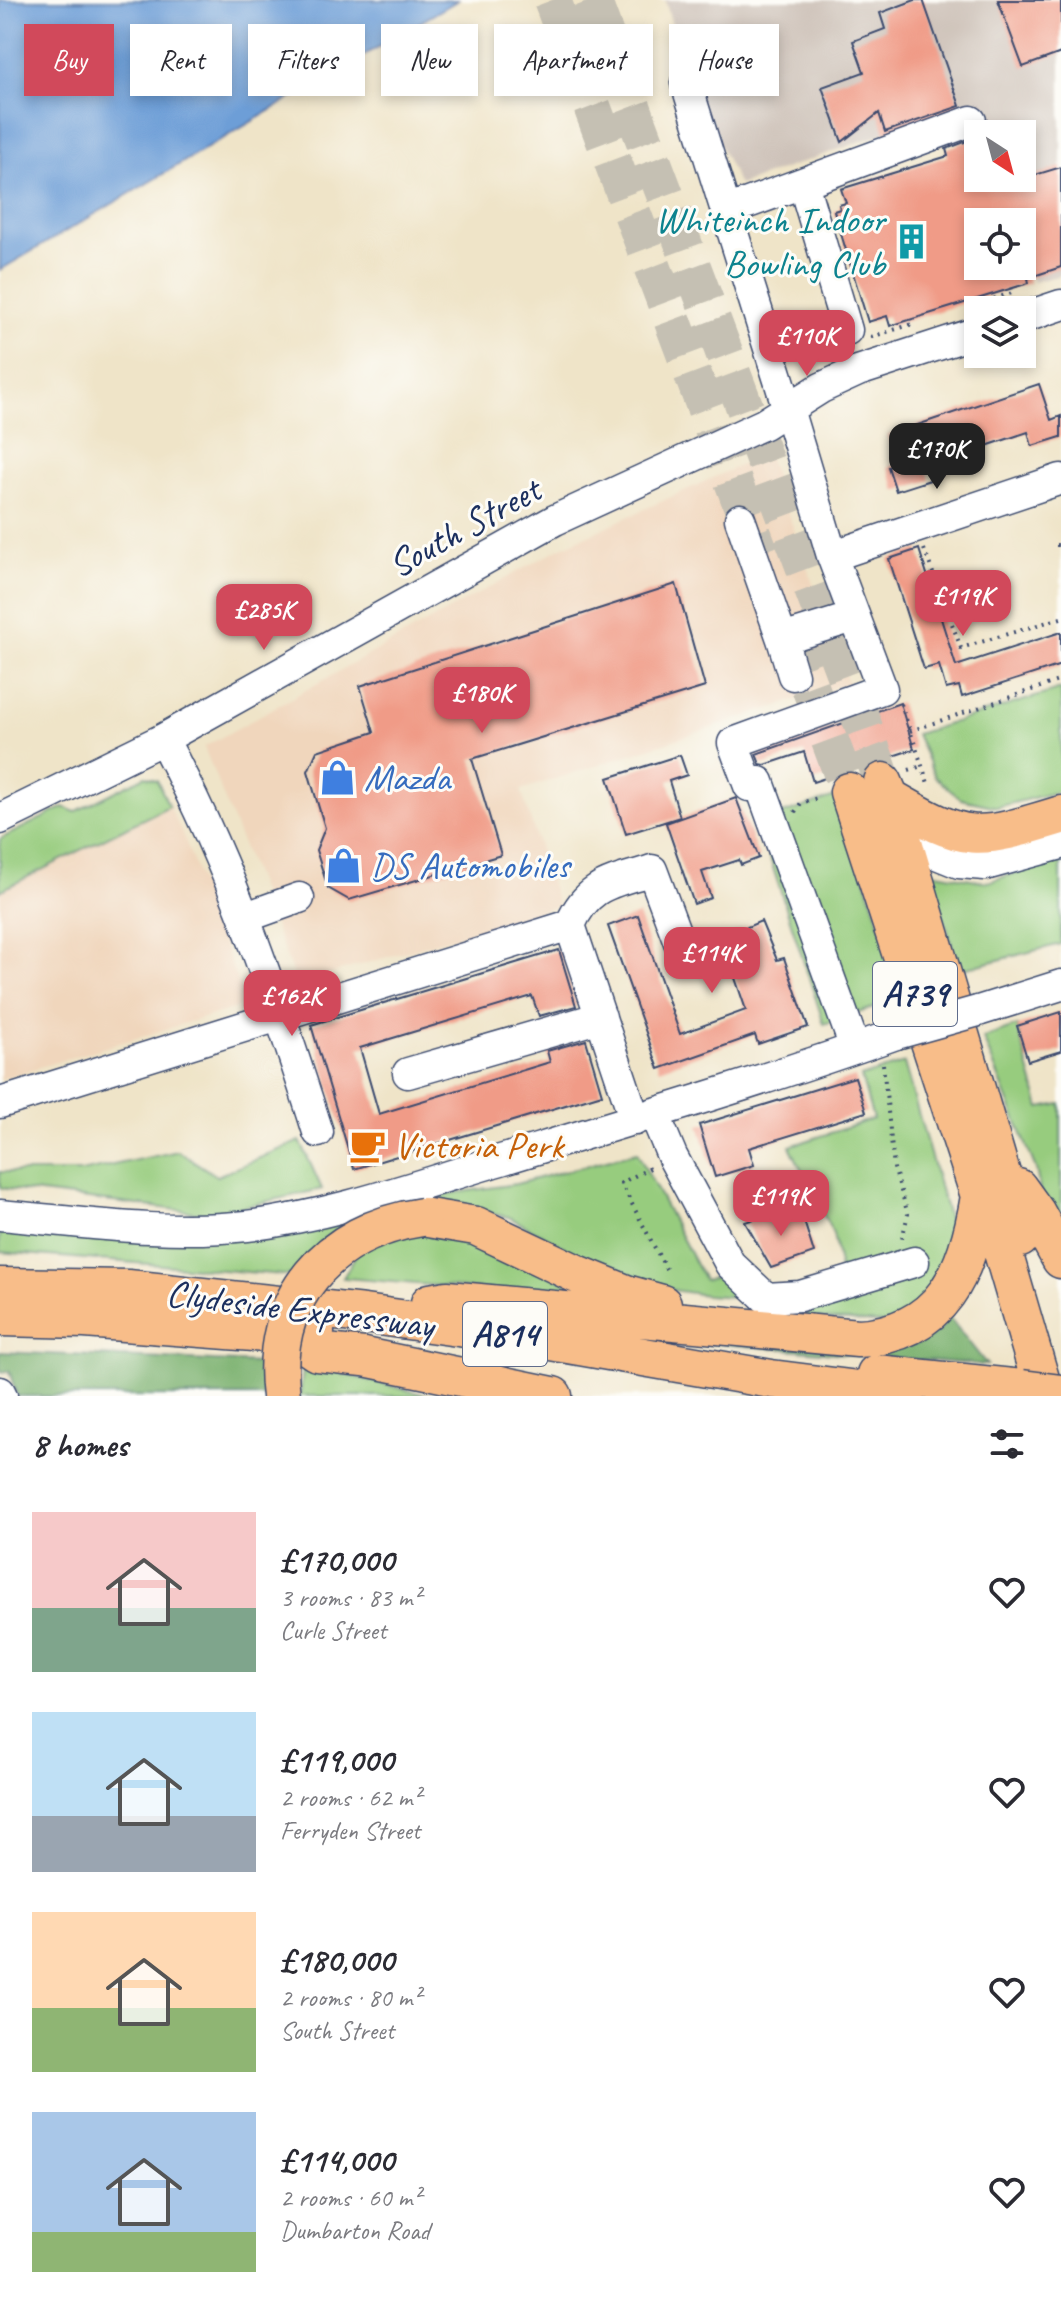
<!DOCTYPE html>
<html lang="en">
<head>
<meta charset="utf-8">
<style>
  body { margin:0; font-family:Caveat,sans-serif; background:#f7f7f7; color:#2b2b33; height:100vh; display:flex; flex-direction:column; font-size:30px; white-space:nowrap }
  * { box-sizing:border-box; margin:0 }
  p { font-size:26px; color:#7c7c81 }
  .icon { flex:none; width:44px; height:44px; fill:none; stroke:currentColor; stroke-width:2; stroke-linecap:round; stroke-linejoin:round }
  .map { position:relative; height:1396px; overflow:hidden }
  .drawer { display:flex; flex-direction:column; background:#fff; flex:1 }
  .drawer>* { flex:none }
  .top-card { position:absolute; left:24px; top:24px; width:1014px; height:72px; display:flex; gap:16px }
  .needle { width:52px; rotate:144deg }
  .buttons { position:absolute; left:964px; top:120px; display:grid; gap:16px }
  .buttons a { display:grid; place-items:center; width:72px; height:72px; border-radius:0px; background:#fff; box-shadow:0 4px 12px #0003; font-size:40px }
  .price { position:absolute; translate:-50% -68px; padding:0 18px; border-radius:16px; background:#d1495b; color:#fff; font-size:26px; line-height:52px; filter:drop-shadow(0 2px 4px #0008) }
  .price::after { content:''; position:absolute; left:50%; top:48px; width:24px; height:18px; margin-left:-12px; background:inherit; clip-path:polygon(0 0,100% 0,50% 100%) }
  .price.current { background:#222; color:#fff }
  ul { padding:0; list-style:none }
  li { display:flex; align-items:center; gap:24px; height:200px; padding:0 32px }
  li span { display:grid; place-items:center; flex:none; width:224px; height:160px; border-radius:0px; color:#555 }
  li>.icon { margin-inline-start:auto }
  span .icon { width:96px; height:96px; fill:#fffc; stroke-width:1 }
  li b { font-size:34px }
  h2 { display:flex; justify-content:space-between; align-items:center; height:96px; padding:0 32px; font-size:34px }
  .chip { padding:0 28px; border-radius:0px; background:#fff; box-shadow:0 4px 12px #0003; font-size:28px; line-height:72px }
  .chip.current { background:#d1495b; color:#fff }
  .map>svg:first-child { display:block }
  .built { fill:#f0d6bc }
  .industrial { fill:#cec2b9 }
  .green { fill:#97cc7e; stroke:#597e6e; stroke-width:2 }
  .forest { fill:#79b06d; stroke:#4a7066; stroke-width:2 }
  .water { fill:#6d9ed7; stroke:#44669a; stroke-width:2 }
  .building { fill:#f09b87; fill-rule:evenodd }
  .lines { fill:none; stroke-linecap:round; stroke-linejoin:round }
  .major-tunnel { stroke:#c5c0b3; stroke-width:38; stroke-dasharray:38 19; stroke-linecap:butt }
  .minor-casing { stroke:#3b4a6e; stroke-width:33 }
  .major-casing { stroke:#3b4a6e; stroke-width:41 }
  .path { stroke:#3b4a6e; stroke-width:4; stroke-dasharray:2 6; stroke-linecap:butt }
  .minor { stroke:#fff; stroke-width:30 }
  .major { stroke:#f8bd89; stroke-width:38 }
  .minor-bridge-casing { stroke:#3b4a6e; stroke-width:33; stroke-linecap:butt }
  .major-bridge-casing { stroke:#3b4a6e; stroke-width:41; stroke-linecap:butt }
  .minor-bridge { stroke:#fff; stroke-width:30 }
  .major-bridge { stroke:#f8bd89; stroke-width:38 }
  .labels { text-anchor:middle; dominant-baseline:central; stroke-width:6; stroke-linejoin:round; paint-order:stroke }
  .shield { fill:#fdfcf7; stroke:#5f6c8c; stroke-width:2 }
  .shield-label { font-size:36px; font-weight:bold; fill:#1b2f5e }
  .culture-label { font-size:38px; fill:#0d838f; stroke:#fdfcf7; text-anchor:end }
  .street-label { font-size:38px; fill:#1b2f5e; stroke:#fdfcf7 }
  .shop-label { font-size:38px; fill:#366cbe; stroke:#fdfcf7; text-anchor:start }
  .food-label { font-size:38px; fill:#c56008; stroke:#fdfcf7; text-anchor:start }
</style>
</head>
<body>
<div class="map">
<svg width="1061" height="1396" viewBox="0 0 1061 1396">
  <rect width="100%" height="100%" fill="#fdfcf7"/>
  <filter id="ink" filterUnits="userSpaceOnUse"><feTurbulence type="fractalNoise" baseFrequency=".0125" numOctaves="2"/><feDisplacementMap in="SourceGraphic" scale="16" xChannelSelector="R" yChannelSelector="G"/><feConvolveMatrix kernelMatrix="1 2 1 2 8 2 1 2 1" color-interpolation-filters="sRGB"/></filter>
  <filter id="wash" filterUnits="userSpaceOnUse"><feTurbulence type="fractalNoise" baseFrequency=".006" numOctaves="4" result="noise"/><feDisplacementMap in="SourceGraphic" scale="32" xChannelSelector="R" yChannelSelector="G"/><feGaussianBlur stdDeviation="1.8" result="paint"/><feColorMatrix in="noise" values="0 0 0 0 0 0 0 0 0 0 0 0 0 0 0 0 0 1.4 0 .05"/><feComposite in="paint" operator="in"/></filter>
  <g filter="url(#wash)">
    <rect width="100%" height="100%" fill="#efe4c8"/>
    <!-- built -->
    <path class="built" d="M767,453l81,230 -327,107 37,116 -261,78 -93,-237 356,-199z
      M169,806l15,31 62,168 -246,74v-188z"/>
    <!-- industrial -->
    <path class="industrial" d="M665,0h396v275l-28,7 -11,-35v-25h-8l-14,-44h22v-44h-35l-11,-34 -237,85 -53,-111z"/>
    <!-- green -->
    <path class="green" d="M1061,689v102l-64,16 -36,-8 -26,-22 -19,-43z
      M145,776l12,4 12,26 -169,85v-52l64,-32 11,5z
      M838,796l66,202 -80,26 -66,-202z
      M1061,858v86l-102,26 -28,-98 57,10z
      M1017,1026l23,82 21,-4v128l-19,-31 -6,-32 -53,-131z
      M904,1063l44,154 7,34 -16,37 -50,36 -90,-7 -10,-13 54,-18 -10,-52 -43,-88 83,-27 -12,-42z
      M300,1141l22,48 -111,25 -211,-26v-16h81l97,-21 39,25z
      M637,1152l67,128 18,-4 15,21 -31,-2 -74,-11 -123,-67 -76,-14 -137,73 -296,-24v-24l131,12 385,-56z
      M413,1228l49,2 137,69 -256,-21 15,-27z
      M304,1364l126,32h-130z"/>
    <!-- forest -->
    <path class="forest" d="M949,1317l38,48 -355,-28 69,-4 216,11 23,-14z
      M0,1352l260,11 3,33h-246l-8,-25 -9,1z"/>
    <!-- water -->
    <path class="water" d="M0,0h458l-458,270z"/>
    <g id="blocks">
      <!-- building -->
      <path class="building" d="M915,0h8l37,106 -75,26 -6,-19 -37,29 -20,-55 42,-15 -11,-31 32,-12 -5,-16z
        M998,0h63v53l-38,14z
        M978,137v41h19l2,8 62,-19v100l-33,11 1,5 -139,43 -3,-10 -19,6 -34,-111 6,-2 -1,-4 7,-2 -5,-14 107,-33 -2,-7zM978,222h44v44h-44z
        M1039,384l12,36 10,-4v21l-29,9 -4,-14 -102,34 4,14 -34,11 -8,-24 9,-3 -9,-29z
        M919,549l37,117 105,-34v33l-99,32 -3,-11 -13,3 -7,-24 -15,4 -35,-110z
        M676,584l29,103 -233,72 29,96 -152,45 -21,-12 -12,-38 9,-22 -17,-57 9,-20 57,-19 -14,-46z
        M900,703l14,46 -101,33 -9,-30 -39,13 -5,-1 -4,-10z
        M680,755l7,20 -18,6 11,36 -54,17 -18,-56z
        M736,798l23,60 -18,7 -2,-5 -37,12 9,26 -17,6 -28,-81z
        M638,915l42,119 66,-24 -12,-35 4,-1 -14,-37 37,-16 16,39 7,-2 24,69 -50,17 -3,-9 -96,34 -51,-143z
        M559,950l17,56 -37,10 -7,-20 -172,52 19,66 171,-52 -3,-11 39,-11 16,54 -248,75 -43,-144z
        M1061,1012v39l-33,10 -11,-35z
        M855,1077l11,35 -117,36 5,17 -39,12 -16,-52z
        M783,1210l5,12 15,-4 11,35 -43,15 -26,-46z"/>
    </g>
  </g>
  <g filter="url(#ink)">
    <use href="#blocks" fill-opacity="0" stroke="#3b4a6e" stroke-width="2"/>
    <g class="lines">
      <!-- major-tunnel -->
      <path class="major-tunnel" d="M552,0l208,553
        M592,0l258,688 33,94
        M790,633l59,159"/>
      <defs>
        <path id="minor" d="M686,83l102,326 44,147 50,133 -149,54 16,43 10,-4 96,266
          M803,183l44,147
          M726,211l245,-90
          M1022,318l39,-13
          M740,519l42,120
          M832,556l229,-77
          M793,675l-11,-36 72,-22
          M163,739c69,129 111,255 155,393
          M0,819l163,-80 392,-219 209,-96 57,-36 37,-17 120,-39
          M887,834l72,29 26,2 76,-21
          M246,917l53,-19
          M570,925l65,195
          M570,925c18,-42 43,-42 82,-55l27,72
          M978,1011l83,-26
          M408,1073l193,-56
          M0,1103l570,-178
          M654,1113l18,43 58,108 36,34 34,-2 114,-34
          M0,1215c82,7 165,20 247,11 89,-11 173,-42 257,-67 132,-40 263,-79 392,-125
          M0,1392l2,4"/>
        <path id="major" d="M883,782l7,16 130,440
          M849,792l131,404 15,29 50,171
          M890,798c78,46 86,43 171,17
          M1018,1188l18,25 25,46
          M422,1217l54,9 101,48 49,20 36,10
          M0,1287l128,2 236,25 152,21 255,44 134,17
          M430,1303l17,-3 411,38c85,-4 110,-67 122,-142
          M0,1317l85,2 207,16 23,-2
          M292,1335l25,17 47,5 189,39
          M876,1374l146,15"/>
      </defs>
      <!-- minor casing -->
      <use href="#minor" class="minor-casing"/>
      <!-- major casing -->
      <use href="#major" class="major-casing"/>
      <!-- path -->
      <path class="path" d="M971,306l41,-13
        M871,337l45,-14
        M799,357l12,-1 22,-7
        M1056,545h5
        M924,549l37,99 100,-30
        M901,704l28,82
        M910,731l151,-51
        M909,770l13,-4
        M795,812l6,-9 20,-6
        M883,1064l11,104 14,46 -6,25
        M650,1168l-29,15 45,86"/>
      <!-- minor -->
      <use href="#minor" class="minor"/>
      <!-- major -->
      <use href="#major" class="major"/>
      <defs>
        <path id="minor-bridge" d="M896,1034l82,-23"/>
        <path id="major-bridge" d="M1022,1389l39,5
          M281,1396c-13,-97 47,-165 141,-179"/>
      </defs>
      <!-- minor-bridge casing -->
      <use href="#minor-bridge" class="minor-bridge-casing"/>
      <!-- major-bridge casing -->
      <use href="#major-bridge" class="major-bridge-casing"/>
      <!-- minor-bridge -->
      <use href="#minor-bridge" class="minor-bridge"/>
      <!-- major-bridge -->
      <use href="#major-bridge" class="major-bridge"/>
    </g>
  </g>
  <!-- icons -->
  <defs>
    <symbol id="building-bare" viewBox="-9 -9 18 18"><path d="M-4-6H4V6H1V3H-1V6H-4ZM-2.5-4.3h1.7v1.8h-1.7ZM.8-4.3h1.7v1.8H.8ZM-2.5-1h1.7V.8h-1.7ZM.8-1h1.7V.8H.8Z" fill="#0f9aa8" stroke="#fdfcf7" stroke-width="2.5" paint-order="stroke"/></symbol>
    <symbol id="shop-bare" viewBox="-9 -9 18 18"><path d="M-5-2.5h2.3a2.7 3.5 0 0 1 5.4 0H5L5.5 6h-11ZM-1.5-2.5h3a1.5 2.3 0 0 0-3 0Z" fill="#3f7fe0" stroke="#fdfcf7" stroke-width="2.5" paint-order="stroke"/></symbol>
    <symbol id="cafe-bare" viewBox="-9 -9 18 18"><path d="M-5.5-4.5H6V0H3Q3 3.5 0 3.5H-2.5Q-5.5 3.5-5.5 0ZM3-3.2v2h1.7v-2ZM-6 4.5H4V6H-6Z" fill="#e8710a" stroke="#fdfcf7" stroke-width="2.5" paint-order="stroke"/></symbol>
  </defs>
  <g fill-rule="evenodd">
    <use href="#building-bare" x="886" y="216" width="51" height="51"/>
    <use href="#shop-bare" x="312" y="752" width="51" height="51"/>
    <use href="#shop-bare" x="318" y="840" width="51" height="51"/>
    <use href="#cafe-bare" x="342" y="1120" width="51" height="51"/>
  </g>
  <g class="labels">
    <!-- shield labels -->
    <g class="shield">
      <rect x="873" y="962" width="84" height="64" rx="6"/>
      <rect x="463" y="1302" width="84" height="64" rx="6"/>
    </g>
    <g class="shield-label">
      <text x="915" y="994">A739</text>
      <text x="505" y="1334">A814</text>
    </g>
    <!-- culture labels -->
    <g class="culture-label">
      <text x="885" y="219">Whiteinch Indoor<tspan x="885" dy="44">Bowling Club</tspan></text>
    </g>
    <!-- street labels -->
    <g class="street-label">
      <text transform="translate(464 527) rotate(-29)">South Street</text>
      <text transform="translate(300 1309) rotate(7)">Clydeside Expressway</text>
    </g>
    <!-- shop labels -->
    <g class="shop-label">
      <text x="364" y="777">Mazda</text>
      <text x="370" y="865">DS Automobiles</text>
    </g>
    <!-- food labels -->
    <g class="food-label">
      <text x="394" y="1145">Victoria Perk</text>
    </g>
  </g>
</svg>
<div class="buttons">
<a><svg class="needle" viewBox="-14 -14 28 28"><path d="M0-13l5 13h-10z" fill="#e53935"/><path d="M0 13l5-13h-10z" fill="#7c7c81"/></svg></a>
<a><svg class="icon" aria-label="locate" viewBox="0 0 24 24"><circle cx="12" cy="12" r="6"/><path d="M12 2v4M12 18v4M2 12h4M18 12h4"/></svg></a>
<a><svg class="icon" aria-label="layers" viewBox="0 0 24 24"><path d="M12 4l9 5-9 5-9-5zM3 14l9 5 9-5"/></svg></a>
</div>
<b class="price" style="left:807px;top:378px">£110K</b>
<b class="price current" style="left:937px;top:491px">£170K</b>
<b class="price" style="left:963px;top:638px">£119K</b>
<b class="price" style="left:264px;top:652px">£285K</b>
<b class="price" style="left:482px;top:735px">£180K</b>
<b class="price" style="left:712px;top:995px">£114K</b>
<b class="price" style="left:292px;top:1038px">£162K</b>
<b class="price" style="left:781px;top:1238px">£119K</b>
<div class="top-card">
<a class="chip current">Buy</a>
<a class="chip">Rent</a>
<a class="chip">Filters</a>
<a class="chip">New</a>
<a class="chip">Apartment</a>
<a class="chip">House</a>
</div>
</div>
<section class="drawer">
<h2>8 homes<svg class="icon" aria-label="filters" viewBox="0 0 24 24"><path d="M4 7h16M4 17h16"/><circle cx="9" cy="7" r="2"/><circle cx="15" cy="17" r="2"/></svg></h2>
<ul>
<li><span style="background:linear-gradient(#f6c9c9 60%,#7fa58c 0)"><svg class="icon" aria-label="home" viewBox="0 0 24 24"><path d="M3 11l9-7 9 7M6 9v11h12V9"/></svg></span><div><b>£170,000</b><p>3 rooms · 83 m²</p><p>Curle Street</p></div><svg class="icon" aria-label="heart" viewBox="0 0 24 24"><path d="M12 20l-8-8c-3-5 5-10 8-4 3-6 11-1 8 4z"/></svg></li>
<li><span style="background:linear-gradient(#bfe0f5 65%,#9aa5b1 0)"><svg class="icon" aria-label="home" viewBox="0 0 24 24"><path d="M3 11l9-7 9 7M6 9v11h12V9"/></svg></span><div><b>£119,000</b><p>2 rooms · 62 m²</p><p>Ferryden Street</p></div><svg class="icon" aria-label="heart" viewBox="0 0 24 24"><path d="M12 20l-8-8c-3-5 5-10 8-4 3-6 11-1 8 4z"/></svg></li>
<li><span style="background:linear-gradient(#ffd9b3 60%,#8fb573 0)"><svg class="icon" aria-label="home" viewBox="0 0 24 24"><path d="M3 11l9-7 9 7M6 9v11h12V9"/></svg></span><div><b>£180,000</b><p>2 rooms · 80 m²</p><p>South Street</p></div><svg class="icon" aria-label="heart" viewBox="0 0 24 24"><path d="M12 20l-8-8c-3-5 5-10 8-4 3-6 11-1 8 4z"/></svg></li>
<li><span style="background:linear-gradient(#a9c7e8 75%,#8fb573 0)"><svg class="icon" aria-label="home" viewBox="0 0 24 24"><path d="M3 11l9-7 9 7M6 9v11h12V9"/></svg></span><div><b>£114,000</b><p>2 rooms · 60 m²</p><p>Dumbarton Road</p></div><svg class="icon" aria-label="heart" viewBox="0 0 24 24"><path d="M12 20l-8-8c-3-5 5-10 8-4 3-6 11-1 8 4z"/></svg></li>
</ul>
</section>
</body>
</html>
